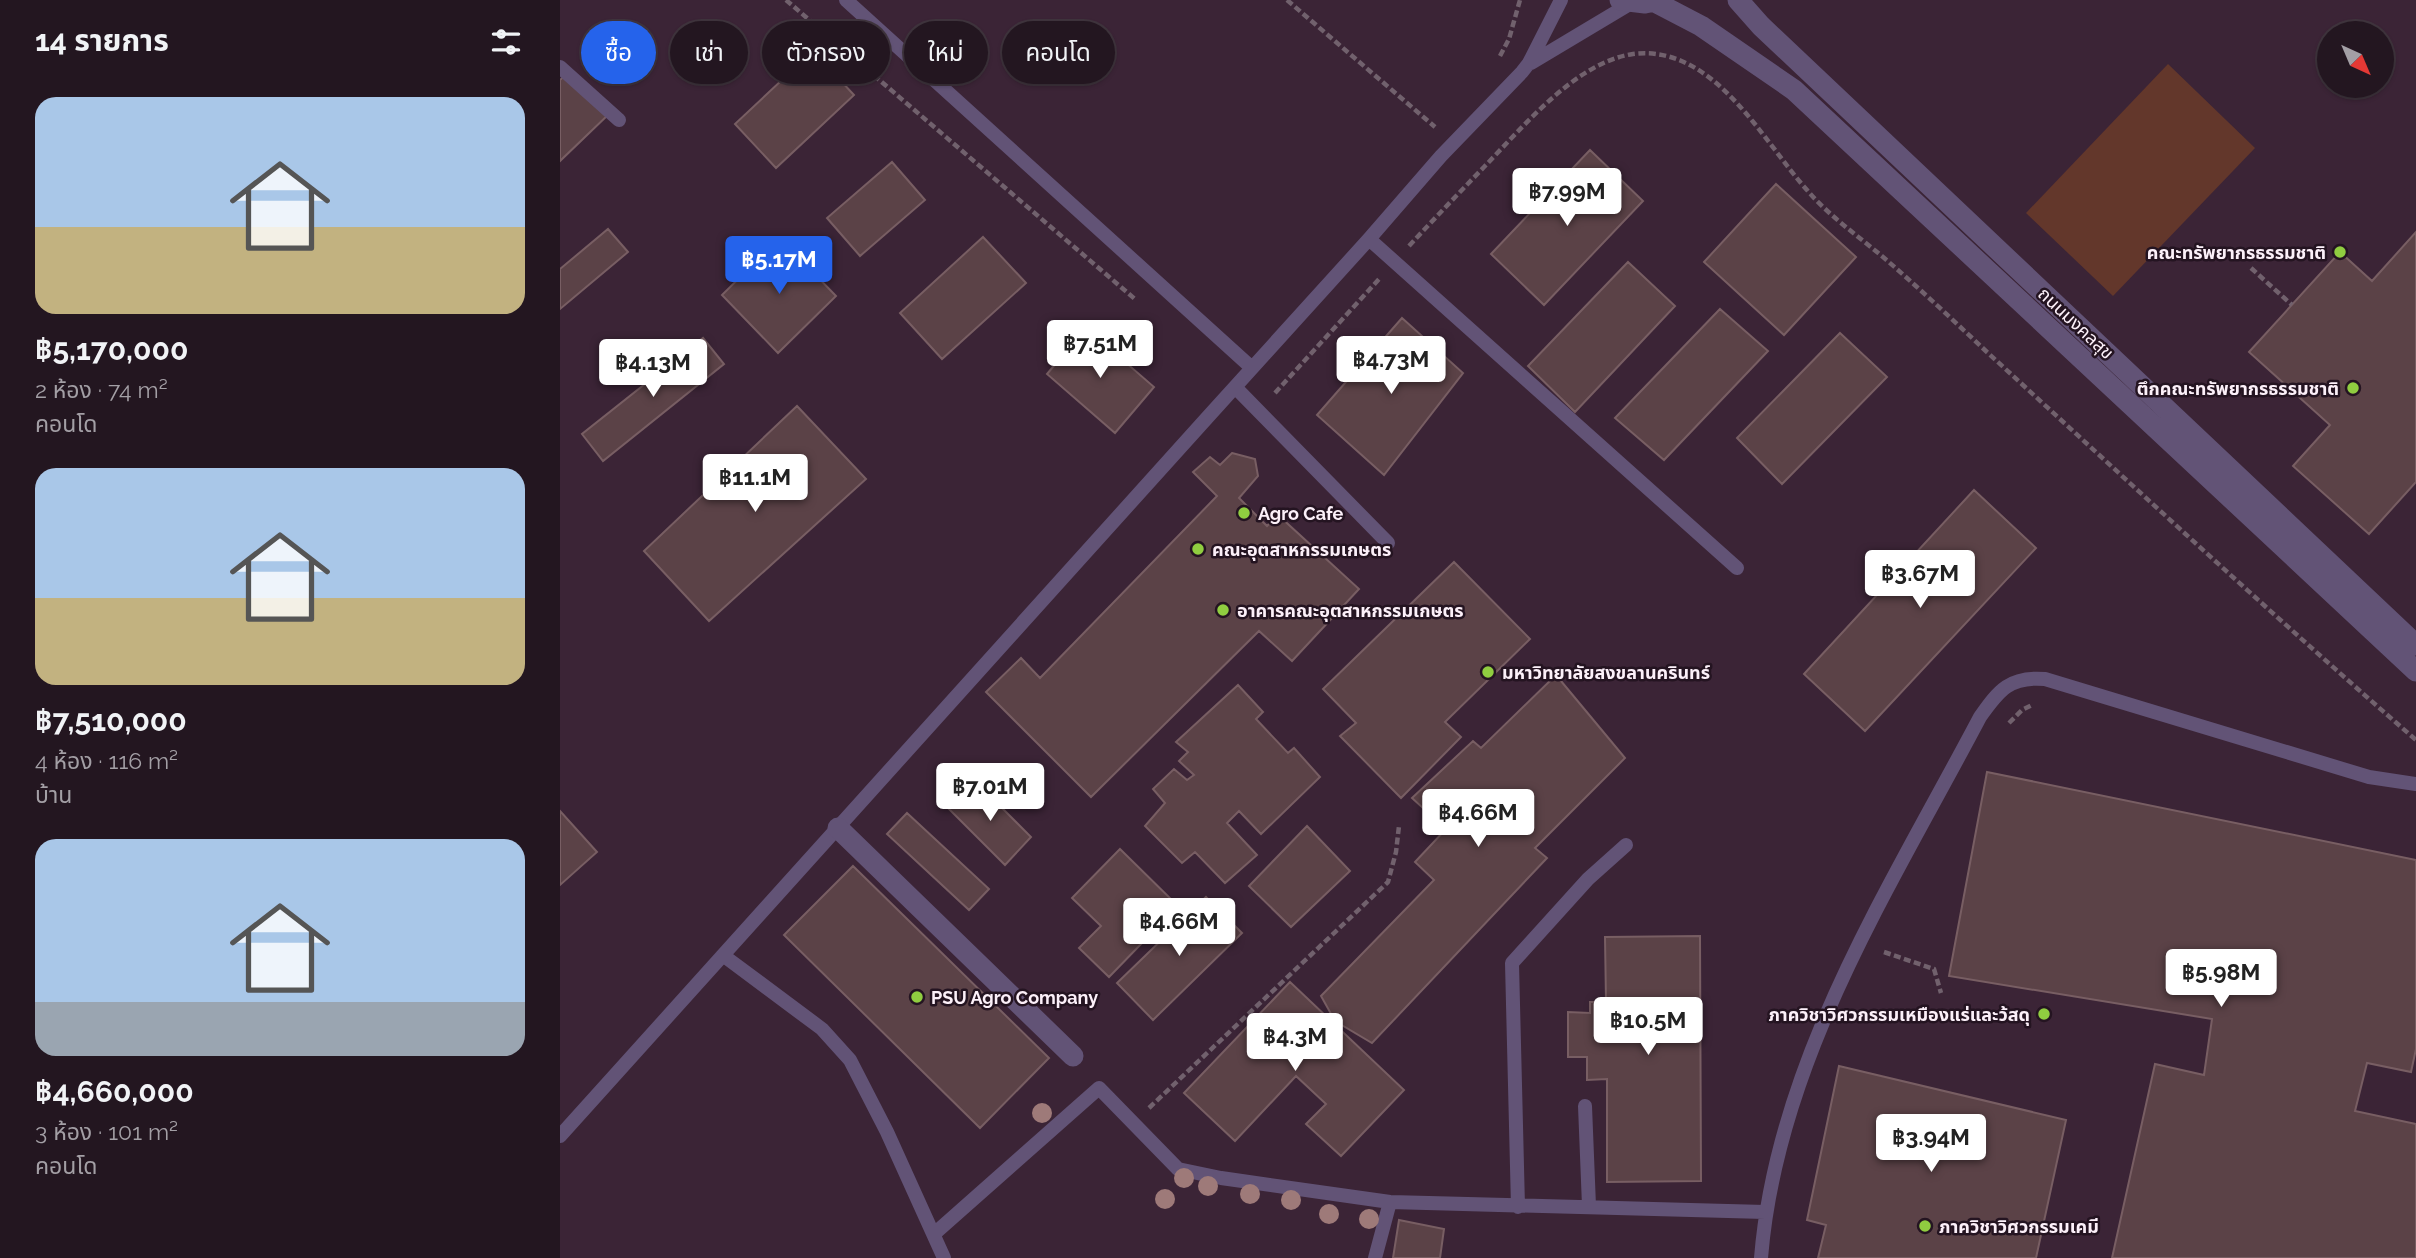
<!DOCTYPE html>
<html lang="th">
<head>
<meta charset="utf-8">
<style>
  body { margin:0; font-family:Raleway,"Noto Sans Thai",sans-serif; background:#2f232d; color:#f1f3f6; height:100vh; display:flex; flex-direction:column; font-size:26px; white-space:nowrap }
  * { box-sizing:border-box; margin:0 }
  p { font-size:23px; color:#a39fa5 }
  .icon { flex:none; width:38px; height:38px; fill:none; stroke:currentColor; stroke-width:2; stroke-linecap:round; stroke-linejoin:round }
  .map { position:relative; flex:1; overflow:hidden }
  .drawer { display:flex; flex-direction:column; background:#231620; width:560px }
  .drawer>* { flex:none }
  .banner { position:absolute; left:21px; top:21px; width:665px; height:63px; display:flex; gap:14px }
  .needle { width:46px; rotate:136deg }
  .controls { position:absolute; left:1757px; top:21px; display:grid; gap:14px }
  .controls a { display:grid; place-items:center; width:77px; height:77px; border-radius:50%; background:#231620; box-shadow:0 2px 5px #0004,0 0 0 2px #40353e; font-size:35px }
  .price { position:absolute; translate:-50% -60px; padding:0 16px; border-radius:7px; background:#fff; color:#222; font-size:23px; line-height:46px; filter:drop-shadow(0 2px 4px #0008) }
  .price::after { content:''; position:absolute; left:50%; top:42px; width:21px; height:16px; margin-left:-10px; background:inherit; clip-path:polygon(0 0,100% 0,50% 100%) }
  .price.on { background:#2563eb; color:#fff }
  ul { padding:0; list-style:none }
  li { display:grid; align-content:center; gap:14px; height:371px; padding:0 35px }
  li span { display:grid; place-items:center; height:217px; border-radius:21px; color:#555 }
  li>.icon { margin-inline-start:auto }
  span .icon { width:126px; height:126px; fill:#fffc; stroke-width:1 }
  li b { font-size:30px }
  h2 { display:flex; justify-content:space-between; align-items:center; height:84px; padding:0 35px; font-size:30px }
  .pill { padding:0 24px; border-radius:32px; background:#231620; box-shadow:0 2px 5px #0004,0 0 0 2px #40353e; font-size:24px; line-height:63px }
  .pill.on { background:#2563eb; color:#fff }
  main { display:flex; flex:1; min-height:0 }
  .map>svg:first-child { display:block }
  .built { fill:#3b2436; fill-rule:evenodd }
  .green { fill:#63372b }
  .building { fill:#5b4247; stroke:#785e63; stroke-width:2 }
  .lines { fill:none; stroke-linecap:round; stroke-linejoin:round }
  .path { stroke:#71616d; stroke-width:4.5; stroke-dasharray:7 3.5; stroke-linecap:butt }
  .lane { stroke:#625376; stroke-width:14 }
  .street { stroke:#625376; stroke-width:21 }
  .tree { fill:#9e7a79 }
  .poi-dot { fill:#90cd40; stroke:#241421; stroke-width:2.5 }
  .labels { text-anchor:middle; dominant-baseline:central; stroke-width:5; stroke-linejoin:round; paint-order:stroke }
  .poi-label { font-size:18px; font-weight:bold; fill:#fcf0f9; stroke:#241421; text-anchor:start }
  .street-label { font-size:18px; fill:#fcf0f9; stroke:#241421 }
</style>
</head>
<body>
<main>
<section class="drawer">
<h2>14 รายการ<svg class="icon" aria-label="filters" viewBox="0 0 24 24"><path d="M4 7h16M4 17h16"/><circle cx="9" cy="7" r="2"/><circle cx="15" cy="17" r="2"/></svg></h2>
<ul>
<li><span style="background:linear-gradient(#a9c7e8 60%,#c2b280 0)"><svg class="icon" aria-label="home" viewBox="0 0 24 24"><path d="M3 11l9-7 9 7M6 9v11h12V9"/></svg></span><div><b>฿5,170,000</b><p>2 ห้อง · 74 m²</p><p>คอนโด</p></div></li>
<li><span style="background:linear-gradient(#a9c7e8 60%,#c2b280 0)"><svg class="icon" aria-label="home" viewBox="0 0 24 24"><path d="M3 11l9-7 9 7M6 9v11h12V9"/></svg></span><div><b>฿7,510,000</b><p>4 ห้อง · 116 m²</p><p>บ้าน</p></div></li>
<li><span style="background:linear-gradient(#a9c7e8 75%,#9aa5b1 0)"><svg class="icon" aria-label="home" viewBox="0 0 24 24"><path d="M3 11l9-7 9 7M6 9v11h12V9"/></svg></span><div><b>฿4,660,000</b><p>3 ห้อง · 101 m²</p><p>คอนโด</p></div></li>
</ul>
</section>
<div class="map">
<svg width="1856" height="1258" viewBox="0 0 1856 1258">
  <rect width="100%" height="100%" fill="#2f1d2b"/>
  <!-- built -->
  <path class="built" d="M0,0h1856v1258h-1856zM1769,33h53v53h-53z"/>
  <!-- green -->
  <path class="green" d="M1608,64l87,84 -142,148 -87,-83z"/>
  <!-- building -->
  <path class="building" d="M253,51l41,44 -78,73 -41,-44z
    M9,72l40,42 -49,47v-81z
    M1030,150l53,51 -99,104 -53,-51z
    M332,162l33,38 -65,56 -33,-38z
    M1216,184l80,73 -72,78 -80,-73z
    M48,229l20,23 -68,57v-40z
    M1856,232v250l-47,52 -76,-68 37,-41 -81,-73 91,-100 32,29z
    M423,237l43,46 -84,76 -42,-46z
    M220,238l56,58 -58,57 -56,-58z
    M1068,262l47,44 -100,106 -47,-46z
    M1160,309l48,42 -104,109 -49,-42z
    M842,318l61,55 -79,102 -67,-60z
    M526,328l68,59 -39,46 -68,-59z
    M1280,333l47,44 -105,107 -45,-46z
    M143,338l21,26 -121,97 -21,-27z
    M237,406l69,73 -157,142 -65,-70z
    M672,453l23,6 3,17 -19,22 28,28 11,-11 81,74 -67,72 -33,-30 -168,166 -105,-105 35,-34 19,20 177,-182 -24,-24 17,-15 10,8z
    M1414,490l62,58 -171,183 -61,-57z
    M894,562l76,77 -85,83 16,15 -60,61 -61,-62 16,-13 -33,-34z
    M996,675l69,83 -90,90 12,10 -175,185 -37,-22 -14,-25 113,-116 -19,-18 31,-33 -34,-31 61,-57 8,7z
    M678,685l25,27 -7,7 32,34 6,-5 26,29 -59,57 -22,-23 -12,12 30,32 -32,28 -30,-31 -13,11 -37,-37 20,-23 -12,-14 21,-20 13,11 7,-5 -15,-14 9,-9 -12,-10z
    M1427,772l429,88v189l-5,23 -44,-9 -12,48 61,13v134h-304l43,-194 49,11 8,-56 -263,-43z
    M416,782l55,55 -26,28 -56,-56z
    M0,811l37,41 -37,33z
    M347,813l82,76 -20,21 -82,-76z
    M747,826l43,45 -59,56 -42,-41z
    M560,849l58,57 -69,71 -30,-29 22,-22 -29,-28z
    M293,866l196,192 -69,70 -196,-193z
    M646,897l36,36 -89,87 -36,-37z
    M1140,936l1,245 -94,1v-103l-20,1v-23h-19v-45l22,1v-11h16l-1,-65z
    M730,982l114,108 -63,66 -35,-32 20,-20 -30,-28 -61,65 -51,-48z
    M1279,1066l227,54 -30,138h-218l8,-33 -19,-5z
    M839,1220l45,9 -4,29h-47z"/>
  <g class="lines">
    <!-- path -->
    <path class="path" d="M226,0l350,300
      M727,0l148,127
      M940,56l9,-17 11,-39
      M849,246c25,-27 50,-53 75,-79 39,-40 92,-105 149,-113 81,-10 129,86 174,136 21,25 51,46 76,67 36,31 71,64 105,96 142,130 283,261 428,387
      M1691,268l41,37
      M715,393l105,-115
      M1449,723l13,-13 10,-5
      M1324,952l50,17 7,24
      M589,1108l239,-226 8,-30 3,-26"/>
    <!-- lane -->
    <path class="lane" d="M286,0l406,368
      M971,63l102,-61
      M0,67l59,53
      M809,239l368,329
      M675,387l153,156
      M164,956l98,73 28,31 37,72 57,126
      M1025,1106l4,100
      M0,1136c270,-298 538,-599 809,-897l72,-83 81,-84 7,-9 32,-63
      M958,1207l-6,-244 76,-84 38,-34
      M374,1234l165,-146 79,81 43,9 169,24 375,10
      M815,1258l15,-56
      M1201,1258c16,-197 129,-370 219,-541 19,-27 30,-41 65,-38l324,98 47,7"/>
    <!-- street -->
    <path class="street" d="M1060,0l25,3 15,-3
      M1178,0l23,26 655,619
      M1093,1l48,25 93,64 622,581
      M278,828l235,228"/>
  </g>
  <!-- trees -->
  <g class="tree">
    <circle cx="482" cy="1113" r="10"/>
    <circle cx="624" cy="1178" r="10"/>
    <circle cx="648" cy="1186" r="10"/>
    <circle cx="690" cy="1194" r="10"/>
    <circle cx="605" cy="1199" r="10"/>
    <circle cx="731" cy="1200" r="10"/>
    <circle cx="769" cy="1214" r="10"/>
    <circle cx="809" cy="1219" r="10"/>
  </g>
  <!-- markers -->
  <g class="poi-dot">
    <circle cx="1780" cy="252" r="7"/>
    <circle cx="1793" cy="388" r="7"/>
    <circle cx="684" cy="513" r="7"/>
    <circle cx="638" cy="549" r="7"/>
    <circle cx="663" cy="610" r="7"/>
    <circle cx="928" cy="672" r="7"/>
    <circle cx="357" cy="997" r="7"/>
    <circle cx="1484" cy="1014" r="7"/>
    <circle cx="1365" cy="1226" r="7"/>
  </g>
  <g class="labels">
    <!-- poi labels -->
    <g class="poi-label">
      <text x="1766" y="252" text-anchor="end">คณะทรัพยากรธรรมชาติ</text>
      <text x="1779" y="388" text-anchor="end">ตึกคณะทรัพยากรธรรมชาติ</text>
      <text x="698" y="513">Agro Cafe</text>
      <text x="652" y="549">คณะอุตสาหกรรมเกษตร</text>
      <text x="677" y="610">อาคารคณะอุตสาหกรรมเกษตร</text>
      <text x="942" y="672">มหาวิทยาลัยสงขลานครินทร์</text>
      <text x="371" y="997">PSU Agro Company</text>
      <text x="1470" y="1014" text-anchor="end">ภาควิชาวิศวกรรมเหมืองแร่และว้สดุ</text>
      <text x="1379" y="1226">ภาควิชาวิศวกรรมเคมี</text>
    </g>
    <!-- street labels -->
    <g class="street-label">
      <text transform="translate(1516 323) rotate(43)">ถนนมงคลสุข</text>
    </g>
  </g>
</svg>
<div class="controls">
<a><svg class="needle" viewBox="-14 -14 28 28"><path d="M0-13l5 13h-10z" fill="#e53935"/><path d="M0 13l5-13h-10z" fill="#a39fa5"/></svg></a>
</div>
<b class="price" style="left:1007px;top:228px">฿7.99M</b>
<b class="price on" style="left:219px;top:296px">฿5.17M</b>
<b class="price" style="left:540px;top:380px">฿7.51M</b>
<b class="price" style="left:831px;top:396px">฿4.73M</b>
<b class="price" style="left:93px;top:399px">฿4.13M</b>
<b class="price" style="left:195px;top:514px">฿11.1M</b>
<b class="price" style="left:1360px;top:610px">฿3.67M</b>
<b class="price" style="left:430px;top:823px">฿7.01M</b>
<b class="price" style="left:918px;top:849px">฿4.66M</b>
<b class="price" style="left:619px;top:958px">฿4.66M</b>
<b class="price" style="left:1661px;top:1009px">฿5.98M</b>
<b class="price" style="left:1088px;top:1057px">฿10.5M</b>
<b class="price" style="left:735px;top:1073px">฿4.3M</b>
<b class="price" style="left:1371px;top:1174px">฿3.94M</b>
<div class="banner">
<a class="pill on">ซื้อ</a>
<a class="pill">เช่า</a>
<a class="pill">ตัวกรอง</a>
<a class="pill">ใหม่</a>
<a class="pill">คอนโด</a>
</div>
</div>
</main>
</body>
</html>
